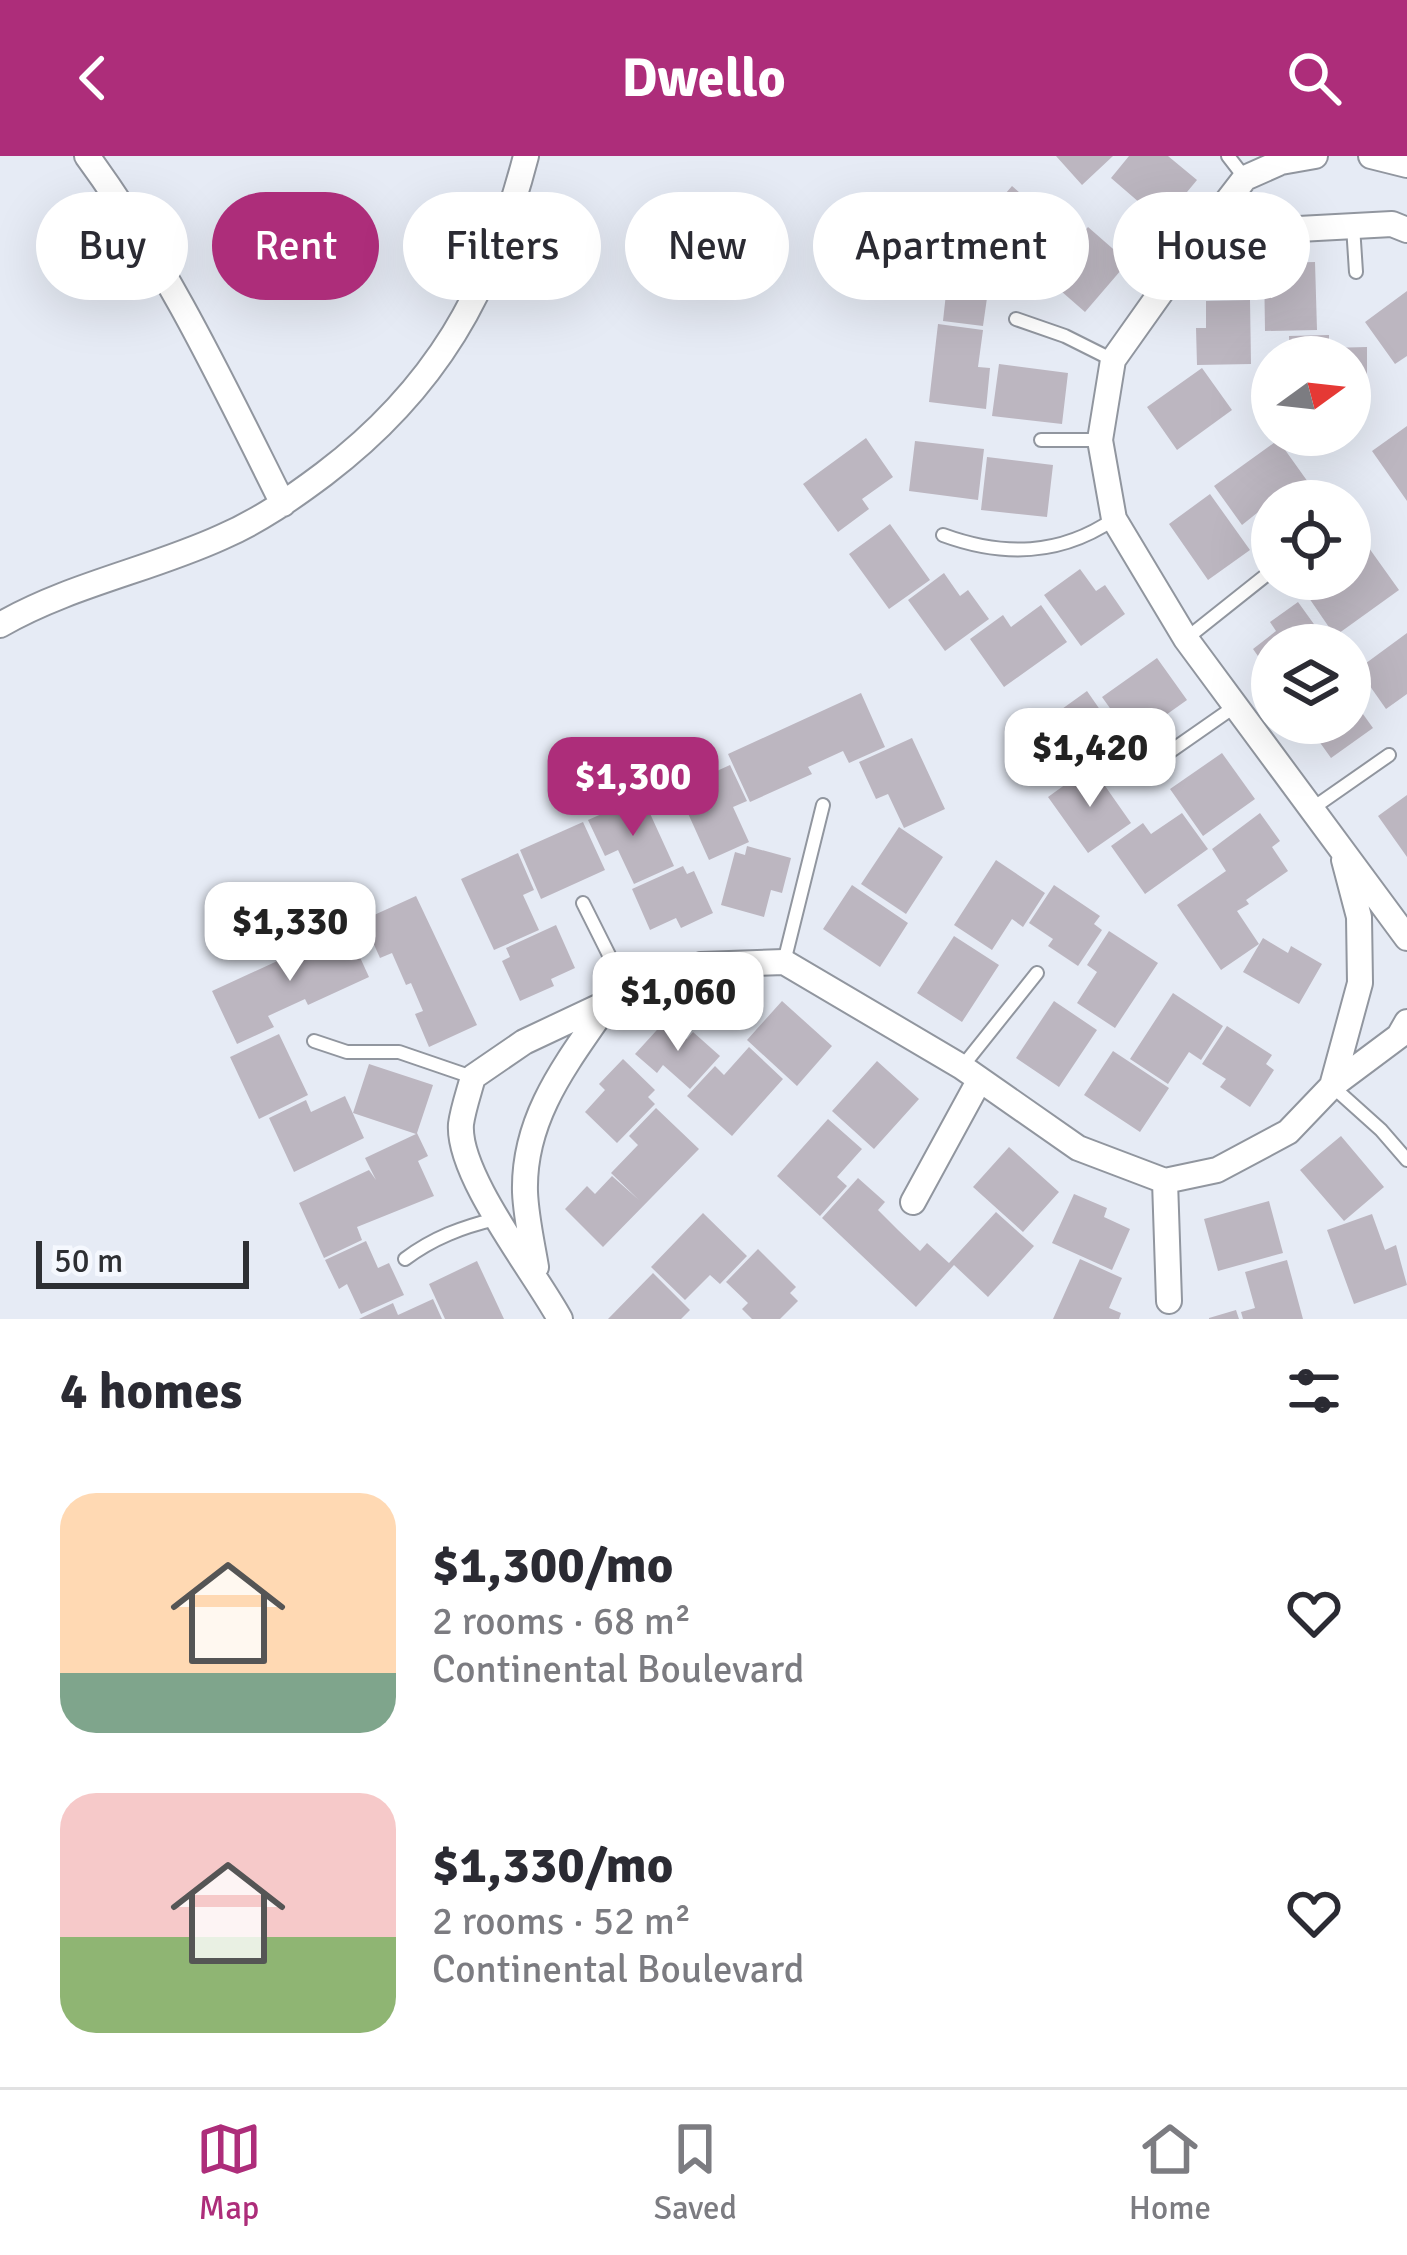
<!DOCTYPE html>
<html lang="en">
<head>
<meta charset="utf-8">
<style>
  body { margin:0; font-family:Signika,sans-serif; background:#f7f7f7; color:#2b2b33; height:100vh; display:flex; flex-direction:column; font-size:45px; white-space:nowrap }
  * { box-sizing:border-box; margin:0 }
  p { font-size:39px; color:#7c7c81 }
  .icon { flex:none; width:66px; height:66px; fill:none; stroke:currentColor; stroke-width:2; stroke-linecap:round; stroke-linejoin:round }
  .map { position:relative; height:1163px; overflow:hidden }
  .side { display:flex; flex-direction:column; background:#fff; flex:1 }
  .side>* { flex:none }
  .top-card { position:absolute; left:36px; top:36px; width:1335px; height:108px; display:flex; gap:24px }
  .needle { width:78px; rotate:75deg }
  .controls { position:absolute; left:1251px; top:180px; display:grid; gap:24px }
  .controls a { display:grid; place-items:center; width:120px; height:120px; border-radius:50%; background:#fff; box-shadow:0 12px 48px #0002; font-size:60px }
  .scale { position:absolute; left:36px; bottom:30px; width:213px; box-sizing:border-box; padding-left:12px; border:6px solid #2d2f33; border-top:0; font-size:33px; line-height:42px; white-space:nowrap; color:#2d2f33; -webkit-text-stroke:9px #f5f8fe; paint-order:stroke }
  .price { position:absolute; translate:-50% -102px; padding:0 27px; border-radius:24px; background:#fff; color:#222; font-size:39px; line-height:78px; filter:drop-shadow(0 3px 6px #0008) }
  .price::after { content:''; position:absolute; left:50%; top:72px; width:36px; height:27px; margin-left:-18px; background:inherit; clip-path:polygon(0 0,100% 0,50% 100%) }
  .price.on { background:#ad2d7a; color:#fff }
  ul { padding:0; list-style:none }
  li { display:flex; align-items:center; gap:36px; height:300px; padding:0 60px }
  li span { display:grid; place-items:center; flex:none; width:336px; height:240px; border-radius:36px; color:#555 }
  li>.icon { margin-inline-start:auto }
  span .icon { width:144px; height:144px; fill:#fffc; stroke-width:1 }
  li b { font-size:51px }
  h2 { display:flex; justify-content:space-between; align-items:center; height:144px; padding:0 60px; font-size:51px }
  .tag { padding:0 42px; border-radius:54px; background:#fff; box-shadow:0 12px 48px #0002; font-size:42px; line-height:108px }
  .tag.on { background:#ad2d7a; color:#fff }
  header { display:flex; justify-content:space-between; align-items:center; height:156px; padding:0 60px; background:#ad2d7a; color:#fff; font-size:54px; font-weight:800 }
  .tabs { display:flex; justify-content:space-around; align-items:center; height:168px; border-top:3px solid #e1e1e2; background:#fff; font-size:33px; color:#7c7c81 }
  .tabs a { display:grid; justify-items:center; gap:6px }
  .tabs .on { color:#ad2d7a }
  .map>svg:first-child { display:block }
  .building { fill:#bcb6c0 }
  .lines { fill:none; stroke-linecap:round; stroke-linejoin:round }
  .lane-casing { stroke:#91969f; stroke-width:16 }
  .street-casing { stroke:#91969f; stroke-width:28 }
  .lane { stroke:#fff; stroke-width:12 }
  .street { stroke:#fff; stroke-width:24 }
</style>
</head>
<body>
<header><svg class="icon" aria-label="back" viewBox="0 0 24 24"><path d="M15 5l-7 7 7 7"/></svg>Dwello<svg class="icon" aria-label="search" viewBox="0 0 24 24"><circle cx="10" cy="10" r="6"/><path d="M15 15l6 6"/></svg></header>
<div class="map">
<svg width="1407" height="1163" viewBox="0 0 1407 1163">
  <rect width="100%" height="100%" fill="#e6ebf5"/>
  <!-- building -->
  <path class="building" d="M1056,0h57l-31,29z
    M1129,0h39l29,24 -35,42 -51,-44z
    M1012,30l58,50 -29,33 -28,-24 -10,12 -30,-26z
    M1088,71l40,35 -43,50 -40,-35z
    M950,101l51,6 -4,36 -10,-1 -4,28 -40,-5z
    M1315,106l2,68 -52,1 -1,-68z
    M1407,135v65l-12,8 -30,-42z
    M1250,144l1,64 -54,1 -1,-37h10v-27z
    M938,168l45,6 -5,37 12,1 -4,41 -57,-7z
    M1329,179v13l38,-1v47h-17v-37h-60l-1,-21z
    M999,208l69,9 -6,51 -70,-8z
    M1202,212l30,42 -55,40 -30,-43z
    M1407,270v75l-35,-50z
    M866,282l27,39 -31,22 7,10 -31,23 -35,-48z
    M1278,284l35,49 -18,12h-23l-30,24 -28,-39z
    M915,285l69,8 -6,51 -69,-9z
    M987,301l66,8 -6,52 -66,-7z
    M1316,335l5,8 8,-5 5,7h-31z
    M1210,338l40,56 -42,30 -39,-56z
    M890,368l40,56 -41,29 -40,-55z
    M1364,385l35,49 -64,46 -26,-38 27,-19h14v-28z
    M1080,413l16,22 9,-6 20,29 -44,32 -37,-51z
    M944,417l16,23 8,-6 21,29 -44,32 -37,-51z
    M1298,446l31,43h-57v31l-19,-27 23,-18 -6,-9z
    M1041,449l26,37 -63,45 -34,-48 33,-24 8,12z
    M1407,477v61l-21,15 -28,-40z
    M1157,502l30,42 -55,39 -30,-42z
    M1087,535l25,36 -31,21 10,14 -34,24 -34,-49z
    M861,537l24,54 -36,16 -6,-12 -35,16 4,7 -62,28 -22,-48z
    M1350,540l23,32 -42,30 -25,-35h44z
    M912,582l33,71 -41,19 -16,-34 -12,5 -17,-37z
    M1222,597l33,46 -52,37 -33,-47z
    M730,609l17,36 -14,6 16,35 -40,18 -32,-71z
    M1091,610l40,57 -43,30 -40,-56z
    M1407,639v62l-29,-41z
    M642,640l32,70 -40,18 -16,-34 -13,6 -17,-36z
    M1182,657l26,36 -63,45 -34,-48 32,-23 8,11z
    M1260,657l20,28 -8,6 16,24 -42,29 3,4 -12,7 22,33 -38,26 -44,-65 49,-34 -14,-22z
    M583,666l22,48 -64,29 -21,-49z
    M899,671l44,30 -37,57 -45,-30z
    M747,690l44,12 -9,35 -11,-3 -7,27 -43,-12 14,-53 10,3z
    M518,697l16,37 -11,5 16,35 -45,20 -33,-71z
    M996,704l49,33 -22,34 -11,-8 -20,31 -38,-25z
    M683,710l4,8 7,-3 19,42 -32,15 -5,-10 -26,12 -18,-41z
    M852,729l56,38 -28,44 -57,-38z
    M1054,729l46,31 -6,8 8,6 -24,36 -30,-20 5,-7 -24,-16z
    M416,740l61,129 -48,22 -14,-33 8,-3 -12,-28 -5,2 -14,-32 -12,5 -17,-38z
    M556,769l19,43 -24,11 3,7 -34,15 -18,-40 8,-4 -4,-9z
    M347,773l22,48 -61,28 -3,-6 -37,17 6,11 -37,17 -25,-53z
    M1109,775l49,32 -43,65 -38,-25 20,-31 -10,-7z
    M954,780l45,29 -37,57 -45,-29z
    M1263,782l25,15 3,-7 31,18 -23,40 -56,-32z
    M1173,837l50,33 -22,34 -12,-8 -21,32 -38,-25z
    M782,845l50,45 -35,40 -50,-46z
    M1054,845l43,29 -38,57 -43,-29z
    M666,864l21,19 6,-7 27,24 -30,33 -27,-24 -6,8 -22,-19z
    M1227,870l45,29 -6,9 8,6 -24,37 -30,-20 6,-8 -24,-15z
    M279,878l29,61 -49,24 -29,-62z
    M749,891l34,32 -51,57 -45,-40 28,-30 9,9z
    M1113,895l56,37 -29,44 -56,-37z
    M623,903l32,31 -7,7 7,7 -38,39 -32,-31 20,-22 -6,-6z
    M877,905l42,38 -45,50 -42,-38z
    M369,908l64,21 -16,48 11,23 -10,5 16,35 -77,31 5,13 -38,18 -25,-55 70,-33 7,10 -11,-22 51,-24 -63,-21z
    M345,940l19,42 -70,34 -25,-54 37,-18 5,12z
    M656,952l43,41 -96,98 -38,-38 22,-23 8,8 17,-18 27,24 -28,-27 27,-28 -9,-9z
    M828,963l34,30 -25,28 10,9 -27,30 -43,-40z
    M1341,980l43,51 -40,34 -44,-51z
    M1009,991l50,45 -36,40 -50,-45z
    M858,1022l27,24 -7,8 20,20 22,21 7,-8 22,20 47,-51 38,34 -46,51 -34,-32 -38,42 -94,-89z
    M1074,1038l33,14 -3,9 26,12 -18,41 -60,-27z
    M1269,1045l14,52 -65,18 -14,-52z
    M703,1057l44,43 -27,28 -10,-9 -25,25 -34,-33z
    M1372,1058l13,36 11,-5 11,40 -53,19 -27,-74z
    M366,1085l12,27 11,-5 15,32 -43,19 -14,-30 -8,5 -14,-29z
    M758,1093l38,38 -6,6 8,8 -18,18h-28l-10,-10 6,-6 -22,-21z
    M1080,1103l42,19 -13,30 12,5 -2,6h-66z
    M1287,1104l16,59h-60l-2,-7 14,-4 -10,-36z
    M477,1105l27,58h-59l-16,-35z
    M653,1117l37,37 -9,9h-73z
    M433,1143l9,20h-83l34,-16 5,12z
    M1236,1154l3,9h-30v-1z"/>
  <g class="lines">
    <defs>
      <path id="lane" d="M1228,0l17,22
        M1353,70l3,46
        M1016,163l49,17 48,24
        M1041,284h58
        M943,379c60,22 117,21 171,-16
        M1187,482l83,-66
        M1135,620l99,-69
        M1313,652l76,-53
        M583,747l45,90
        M784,806l39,-157
        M314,885l33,11h52l73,25
        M962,911l75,-94
        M1332,930l49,44 26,30
        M405,1103c28,-21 57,-32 91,-40"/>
      <path id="street" d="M87,0c80,109 136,228 196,348
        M1315,0l-34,6 -36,16 -37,48 -95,134 -13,80 14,79 72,120 221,299
        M1371,0l36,9
        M1188,100l92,-26 112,-6 15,6
        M0,469c69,-40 150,-55 222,-88 37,-16 70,-39 102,-63 112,-85 167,-183 202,-318
        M1332,930l28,-103 -1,-66 -15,-57
        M1165,1025l4,120
        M913,1046l66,-121
        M536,1111c-4,-24 -10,-50 -11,-75 -2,-74 41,-128 81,-186
        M560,1163c-26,-48 -103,-144 -99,-195 2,-15 8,-32 12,-47l51,-35 104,-49 73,-28 83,-3 178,105 116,81 87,33 52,-11 71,-38 44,-46 67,-50 8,-14"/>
    </defs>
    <!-- lane casing -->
    <use href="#lane" class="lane-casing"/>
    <!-- street casing -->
    <use href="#street" class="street-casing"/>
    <!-- lane -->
    <use href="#lane" class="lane"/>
    <!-- street -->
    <use href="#street" class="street"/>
  </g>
</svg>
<div class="controls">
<a><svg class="needle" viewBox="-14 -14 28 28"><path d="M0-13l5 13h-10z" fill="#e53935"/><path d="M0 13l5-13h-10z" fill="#7c7c81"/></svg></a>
<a><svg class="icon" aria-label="locate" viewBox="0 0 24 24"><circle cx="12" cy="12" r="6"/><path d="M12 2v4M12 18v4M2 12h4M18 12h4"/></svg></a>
<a><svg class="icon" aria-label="layers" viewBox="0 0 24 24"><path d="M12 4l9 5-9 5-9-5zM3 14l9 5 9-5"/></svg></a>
</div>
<div class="scale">50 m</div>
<b class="price" style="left:1090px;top:654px">$1,420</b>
<b class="price on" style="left:633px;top:683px">$1,300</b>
<b class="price" style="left:290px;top:828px">$1,330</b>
<b class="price" style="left:678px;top:898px">$1,060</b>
<div class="top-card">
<a class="tag">Buy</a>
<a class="tag on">Rent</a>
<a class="tag">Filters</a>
<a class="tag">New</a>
<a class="tag">Apartment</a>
<a class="tag">House</a>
</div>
</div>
<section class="side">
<h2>4 homes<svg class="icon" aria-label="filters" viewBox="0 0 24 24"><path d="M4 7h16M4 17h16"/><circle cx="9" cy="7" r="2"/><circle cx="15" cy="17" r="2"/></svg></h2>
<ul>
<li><span style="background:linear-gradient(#ffd9b3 75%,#7fa58c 0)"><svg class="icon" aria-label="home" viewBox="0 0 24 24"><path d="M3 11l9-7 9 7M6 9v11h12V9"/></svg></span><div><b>$1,300/mo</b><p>2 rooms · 68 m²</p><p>Continental Boulevard</p></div><svg class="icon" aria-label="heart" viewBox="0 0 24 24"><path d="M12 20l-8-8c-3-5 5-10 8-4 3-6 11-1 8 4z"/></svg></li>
<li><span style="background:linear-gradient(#f6c9c9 60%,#8fb573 0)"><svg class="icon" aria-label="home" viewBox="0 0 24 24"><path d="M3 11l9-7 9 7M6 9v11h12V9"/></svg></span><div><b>$1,330/mo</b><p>2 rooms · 52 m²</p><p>Continental Boulevard</p></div><svg class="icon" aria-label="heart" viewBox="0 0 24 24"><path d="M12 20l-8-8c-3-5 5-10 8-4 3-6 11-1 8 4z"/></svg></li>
</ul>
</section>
<nav class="tabs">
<a class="on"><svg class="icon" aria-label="map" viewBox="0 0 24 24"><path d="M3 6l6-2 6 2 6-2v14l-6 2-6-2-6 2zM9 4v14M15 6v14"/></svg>Map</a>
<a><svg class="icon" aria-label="saved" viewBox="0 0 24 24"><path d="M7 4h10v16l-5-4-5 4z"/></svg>Saved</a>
<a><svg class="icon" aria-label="home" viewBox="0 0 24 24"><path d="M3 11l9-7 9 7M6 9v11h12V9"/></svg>Home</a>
</nav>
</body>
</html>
